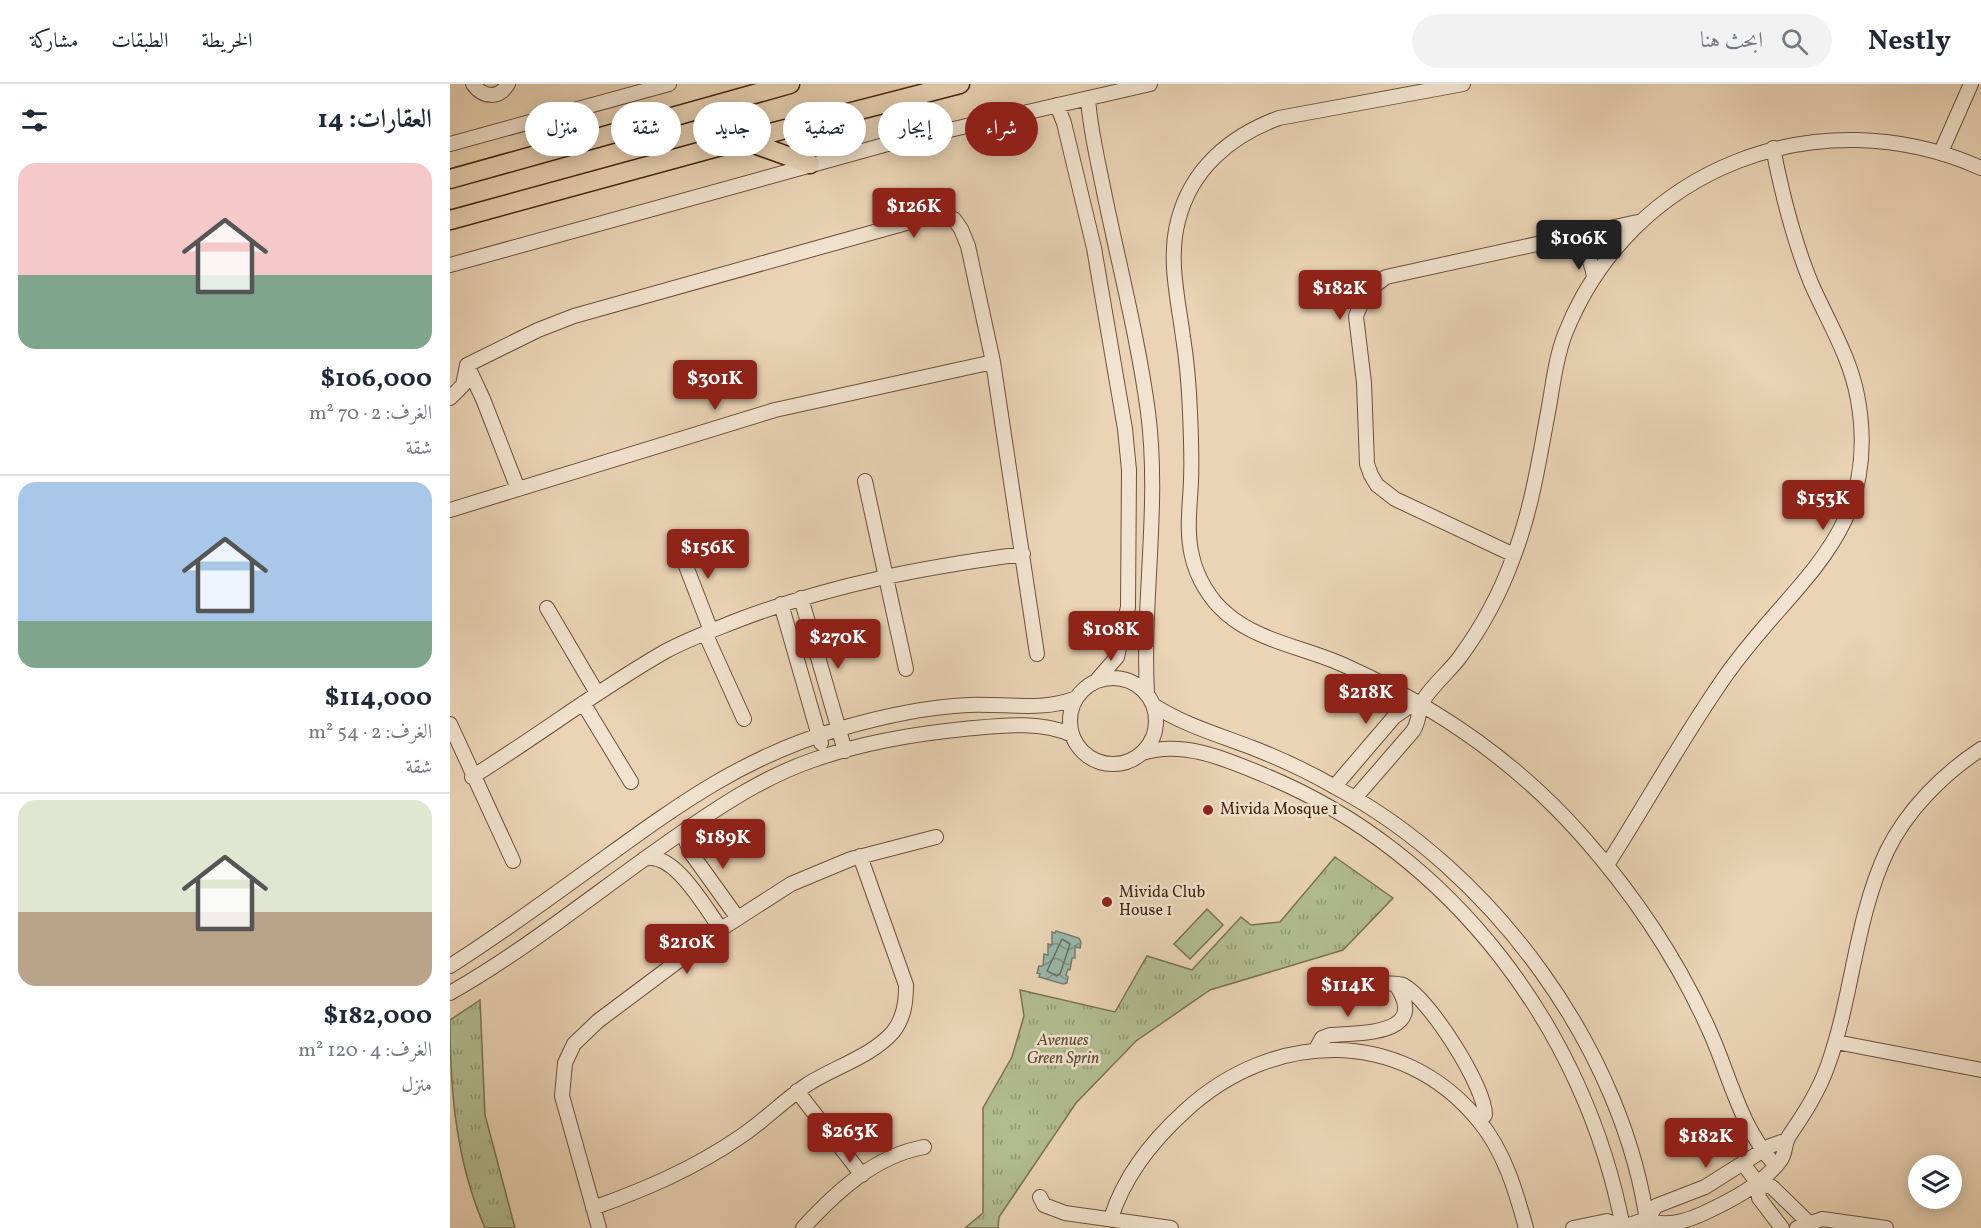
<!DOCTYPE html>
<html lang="ar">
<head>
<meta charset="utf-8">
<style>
  body { margin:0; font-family:Vollkorn,Amiri,serif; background:#f2f2f3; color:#1f2937; direction:rtl; height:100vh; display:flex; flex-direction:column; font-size:22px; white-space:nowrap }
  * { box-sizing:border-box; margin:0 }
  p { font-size:20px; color:#747a83 }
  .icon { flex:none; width:33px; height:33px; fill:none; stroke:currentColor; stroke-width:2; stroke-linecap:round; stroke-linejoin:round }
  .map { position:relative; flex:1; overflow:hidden; direction:ltr }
  .drawer { display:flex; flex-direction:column; background:#fff; width:450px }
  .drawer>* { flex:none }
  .hud { position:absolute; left:18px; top:18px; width:570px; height:54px; direction:rtl; display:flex; gap:12px }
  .tools { position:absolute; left:1458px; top:1071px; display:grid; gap:12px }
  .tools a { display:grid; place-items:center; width:54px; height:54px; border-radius:50%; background:#fff; box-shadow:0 3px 15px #0003; font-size:30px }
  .price { position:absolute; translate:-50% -51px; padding:0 14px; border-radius:6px; background:#8f2418; color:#fff; font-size:20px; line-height:39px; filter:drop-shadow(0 2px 3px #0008) }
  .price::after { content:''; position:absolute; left:50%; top:36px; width:18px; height:14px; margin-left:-9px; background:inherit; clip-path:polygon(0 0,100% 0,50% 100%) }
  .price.selected { background:#222; color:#fff }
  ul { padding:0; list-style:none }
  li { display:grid; align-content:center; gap:12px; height:318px; padding:0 18px }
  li+li { border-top:2px solid #e0e1e3 }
  li span { display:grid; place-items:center; height:186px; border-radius:18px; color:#555 }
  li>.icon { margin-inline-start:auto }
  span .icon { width:108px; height:108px; fill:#fffc; stroke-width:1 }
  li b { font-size:26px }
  h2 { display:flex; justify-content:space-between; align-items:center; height:72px; padding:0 18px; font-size:26px }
  .pill { padding:0 21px; border-radius:27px; background:#fff; box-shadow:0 3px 15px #0003; font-size:21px; line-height:54px }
  .pill.selected { background:#8f2418; color:#fff }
  header { display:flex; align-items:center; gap:36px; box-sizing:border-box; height:84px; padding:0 30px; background:#fff; border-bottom:2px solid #e0e1e3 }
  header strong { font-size:28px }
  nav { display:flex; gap:33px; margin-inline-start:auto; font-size:21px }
  .search { width:420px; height:54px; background:#f2f2f3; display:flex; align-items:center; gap:15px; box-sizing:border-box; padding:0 21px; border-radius:33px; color:#747a83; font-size:22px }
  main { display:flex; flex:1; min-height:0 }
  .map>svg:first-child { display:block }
  .green { fill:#b2be91; stroke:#7a7252; stroke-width:1.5 }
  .park { fill:url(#park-tufts); stroke:#7a7252; stroke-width:1.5 }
  .water { fill:url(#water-waves); stroke:#767d6e; stroke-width:1.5 }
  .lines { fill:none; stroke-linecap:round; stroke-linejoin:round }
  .shore { stroke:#6d6e5e; stroke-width:1.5 }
  .minor-casing { stroke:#6c513b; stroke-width:16 }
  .major-casing { stroke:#422512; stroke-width:21 }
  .minor { stroke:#f1e3cf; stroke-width:14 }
  .major { stroke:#ead4b5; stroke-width:18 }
  .poi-dot { fill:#8f2418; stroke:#f1e3cf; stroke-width:2 }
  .labels { text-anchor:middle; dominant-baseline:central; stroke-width:5; stroke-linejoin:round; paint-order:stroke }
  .poi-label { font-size:16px; fill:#422512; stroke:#f1e3cf; text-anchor:start }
  .park-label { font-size:16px; font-style:italic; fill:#5e4b32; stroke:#f1e3cf }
</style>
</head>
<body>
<header>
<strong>Nestly</strong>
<div class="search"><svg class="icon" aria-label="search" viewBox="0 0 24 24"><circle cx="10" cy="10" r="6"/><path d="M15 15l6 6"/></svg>ابحث هنا</div>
<nav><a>الخريطة</a><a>الطبقات</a><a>مشاركة</a></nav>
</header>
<main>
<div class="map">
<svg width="1531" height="1144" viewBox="0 0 1531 1144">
  <defs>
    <pattern id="park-tufts" width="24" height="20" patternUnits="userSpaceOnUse" patternTransform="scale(1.5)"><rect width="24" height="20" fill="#b2be91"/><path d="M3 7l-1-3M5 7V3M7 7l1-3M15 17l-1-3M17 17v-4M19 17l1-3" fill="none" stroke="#929a75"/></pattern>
    <pattern id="water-waves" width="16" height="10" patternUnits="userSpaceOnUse" patternTransform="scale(1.5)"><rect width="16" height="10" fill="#98b8ab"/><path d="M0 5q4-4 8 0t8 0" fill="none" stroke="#7e958a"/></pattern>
  </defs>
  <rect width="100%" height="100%" fill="#ead4b5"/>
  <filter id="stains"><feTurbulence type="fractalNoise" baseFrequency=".00333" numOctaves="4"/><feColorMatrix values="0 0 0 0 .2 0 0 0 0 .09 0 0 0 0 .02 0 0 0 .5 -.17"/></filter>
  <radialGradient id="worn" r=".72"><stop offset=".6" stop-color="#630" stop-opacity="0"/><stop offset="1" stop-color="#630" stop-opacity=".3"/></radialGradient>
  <!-- green -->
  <path class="green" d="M757,825l16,16 -33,34 -16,-15z"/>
  <!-- park -->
  <path class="park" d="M885,773l58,41 -50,52 -133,40 -74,51 -60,62 -77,114 -1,11h-33l18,-15v-105l29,-51 12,-41 -4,-26 95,22 32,-56 45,14 49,-53 10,8 29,-3z
    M30,916l5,115 30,113h-30c-29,-66 -35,-137 -35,-208z"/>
  <!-- water -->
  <path class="water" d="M606,847l23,7 2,4 -1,6 -5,-1v11h-3l-2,12 -2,-1 -2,6 2,2 -1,6 -4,1 -24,-7 1,-3 -3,-1 2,-7h4l1,-12 4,1v-11l4,1v-13l3,1z"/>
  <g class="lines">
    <!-- shore -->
    <path class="shore" d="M612,855l8,5 -10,30 -3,2 -10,-5z"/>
    <defs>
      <path id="minor" d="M23,0c10,14 26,15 35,0
        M1013,0l-184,34c-49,18 -88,51 -101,103 -10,38 0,78 5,116 4,25 6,50 7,75 1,23 2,46 1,69 -1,25 -5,50 1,75 5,22 18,44 35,58 32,28 81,34 119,52 89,40 172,97 237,171 52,59 95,123 127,195 21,47 30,95 66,134
        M638,14c2,32 10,63 16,94 15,73 34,146 44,220 12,93 -6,188 -1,282
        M607,21l7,18 30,125 31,181 4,41 -1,137 -11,50 -20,23
        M0,60l219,-60
        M1491,68l30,-68
        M1120,154c15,9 22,22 24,40
        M0,181l434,-120 266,-61
        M17,281l71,-35 36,-14 361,-101 19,4 7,10 7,17 25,116 44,292
        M17,281l16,34 35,90
        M0,314l13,-13 4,-20
        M415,397l41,188
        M0,426l325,-100 218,-48
        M226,456l35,91
        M1064,471l-119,-56 -18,-14 -6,-10 -4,-11 -3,-81 -8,-67 10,-24 20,-15 256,-56
        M351,514l44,153
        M331,520l40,139
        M97,524l50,85
        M255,549l39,86
        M620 637a43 43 0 1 1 86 0a43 43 0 1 1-86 0Z
        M133,619l48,79
        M703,621c31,20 66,30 100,43 28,11 56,24 82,39 157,83 290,264 313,441
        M0,640l63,137
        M692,669c41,-13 84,6 122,22 188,77 322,256 359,453
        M22,693c66,-41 127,-88 194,-126 24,-13 50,-22 75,-32 93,-35 184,-52 282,-65
        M885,702l59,-69 13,-9 15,-3
        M905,714l58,-67c6,-9 5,-17 8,-26 6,-15 29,-34 39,-48 22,-30 40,-63 53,-99 18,-46 26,-97 35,-146 5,-26 7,-52 17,-78 66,-167 254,-238 416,-166
        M243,742l-7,15 5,12 46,64
        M194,775c30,-9 61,49 77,70
        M1157,781c39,-61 74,-125 115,-184 67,-99 160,-143 136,-281 -7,-42 -30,-78 -47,-117 -18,-44 -29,-89 -38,-135
        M0,882c46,-29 90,-61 134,-93 85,-61 152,-114 255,-144 41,-12 87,-22 129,-24 35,-2 75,7 108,-7
        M931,899c7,1 17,0 22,2 26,13 83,103 82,130l-6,6
        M0,909c79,-45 149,-103 224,-155 43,-30 89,-61 139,-78 48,-17 100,-26 151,-31 34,-3 76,-9 108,6
        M1386,958l145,28
        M866,965l6,-11 8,-3c31,-2 100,0 66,-50
        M347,1007l65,84
        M1294,1081l13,17 2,16 23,30
        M1307,1098l15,5 36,35
        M590,1113l4,8 21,8 106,15
        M143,1124c53,-19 100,-39 147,-71 24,-16 44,-37 68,-53 27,-17 64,-28 85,-52 11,-14 13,-30 13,-47l-46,-129
        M661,1134c13,-41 42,-78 74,-107 86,-80 216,-86 294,10 25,30 37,70 47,107
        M1197,1135c17,9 37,3 55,-5 26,-12 60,-29 78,-53 6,-7 4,-17 9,-25 15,-22 30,-45 39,-71 25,-70 27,-146 59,-214 20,-41 56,-77 94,-102
        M149,1144l-37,-132 3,-33 9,-19 24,-23 123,-92 70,-45 60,-25 85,-22
        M353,1144c34,-37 72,-72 121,-81
        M1123,1144l34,-7 16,6 24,-8 9,-13 49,-19 65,-41 17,-6
        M1347,1144l25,-9 64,9"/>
      <path id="major" d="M293,56l67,24
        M0,95l340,-95
        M0,136l293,-80 217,-56"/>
    </defs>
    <!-- minor casing -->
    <use href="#minor" class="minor-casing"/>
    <!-- major casing -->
    <use href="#major" class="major-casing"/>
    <!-- minor -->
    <use href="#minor" class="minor"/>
    <!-- major -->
    <use href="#major" class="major"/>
  </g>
  <!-- markers -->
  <g class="poi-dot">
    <circle cx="758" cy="726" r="6"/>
    <circle cx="657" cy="818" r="6"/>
  </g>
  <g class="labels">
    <!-- poi labels -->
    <g class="poi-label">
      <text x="770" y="726">Mivida Mosque 1</text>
      <text x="669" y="809">Mivida Club<tspan x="669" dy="18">House 1</tspan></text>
    </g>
    <!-- park labels -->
    <g class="park-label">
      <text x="613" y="957">Avenues<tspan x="613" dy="18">Green Sprin</tspan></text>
    </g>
  </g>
  <rect width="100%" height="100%" filter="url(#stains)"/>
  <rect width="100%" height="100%" fill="url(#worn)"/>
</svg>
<div class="tools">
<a><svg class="icon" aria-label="layers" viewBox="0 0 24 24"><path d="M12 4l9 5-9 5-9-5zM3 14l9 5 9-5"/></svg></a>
</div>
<b class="price" style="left:464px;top:155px">$126K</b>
<b class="price selected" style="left:1129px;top:187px">$106K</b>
<b class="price" style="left:890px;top:237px">$182K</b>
<b class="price" style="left:265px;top:327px">$301K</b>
<b class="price" style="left:1373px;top:447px">$153K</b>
<b class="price" style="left:258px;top:496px">$156K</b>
<b class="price" style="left:661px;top:578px">$108K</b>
<b class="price" style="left:388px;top:586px">$270K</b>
<b class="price" style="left:916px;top:641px">$218K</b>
<b class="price" style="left:273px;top:786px">$189K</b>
<b class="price" style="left:237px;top:891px">$210K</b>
<b class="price" style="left:898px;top:934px">$114K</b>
<b class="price" style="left:400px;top:1080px">$263K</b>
<b class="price" style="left:1256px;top:1085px">$182K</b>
<div class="hud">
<a class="pill selected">شراء</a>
<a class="pill">إيجار</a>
<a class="pill">تصفية</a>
<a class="pill">جديد</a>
<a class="pill">شقة</a>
<a class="pill">منزل</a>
</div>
</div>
<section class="drawer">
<h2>العقارات: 14<svg class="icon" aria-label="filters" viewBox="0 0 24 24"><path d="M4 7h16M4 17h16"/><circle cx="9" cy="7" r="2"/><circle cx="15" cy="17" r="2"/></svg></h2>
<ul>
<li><span style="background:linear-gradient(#f6c9c9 60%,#7fa58c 0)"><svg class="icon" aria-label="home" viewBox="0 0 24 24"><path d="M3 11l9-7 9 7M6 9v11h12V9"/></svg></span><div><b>$106,000</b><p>الغرف: 2 · 70 m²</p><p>شقة</p></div></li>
<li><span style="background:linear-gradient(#a9c7e8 75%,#7fa58c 0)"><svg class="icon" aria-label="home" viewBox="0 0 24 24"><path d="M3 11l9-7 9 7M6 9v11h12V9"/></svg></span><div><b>$114,000</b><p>الغرف: 2 · 54 m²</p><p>شقة</p></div></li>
<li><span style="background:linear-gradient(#dfe7d0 60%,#b9a48a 0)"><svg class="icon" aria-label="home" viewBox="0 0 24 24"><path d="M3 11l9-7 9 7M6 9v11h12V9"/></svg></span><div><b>$182,000</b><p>الغرف: 4 · 120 m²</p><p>منزل</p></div></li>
</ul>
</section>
</main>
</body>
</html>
